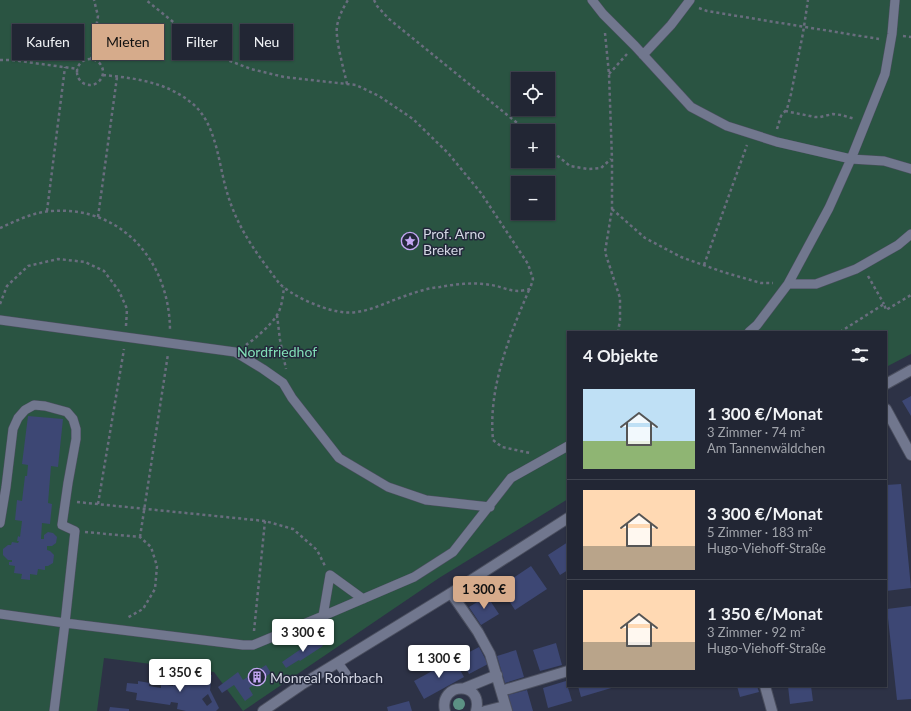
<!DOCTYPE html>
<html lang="de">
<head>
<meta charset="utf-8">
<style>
  body { margin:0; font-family:Lato,sans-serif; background:#2a2e3c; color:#f1f3f6; height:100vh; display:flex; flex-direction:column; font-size:15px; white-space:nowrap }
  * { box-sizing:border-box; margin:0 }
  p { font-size:13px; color:#a2a5ac }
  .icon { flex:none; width:22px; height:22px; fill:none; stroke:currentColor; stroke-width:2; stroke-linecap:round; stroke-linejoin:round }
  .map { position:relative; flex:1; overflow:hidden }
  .details { position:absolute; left:567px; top:331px; width:320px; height:356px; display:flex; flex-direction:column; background:#222634; border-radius:0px; box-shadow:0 1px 3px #0004,0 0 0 1px #3f434f }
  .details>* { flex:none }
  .hud { position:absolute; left:12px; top:24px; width:380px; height:36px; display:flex; gap:8px }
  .fabs { position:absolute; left:511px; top:72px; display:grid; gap:8px }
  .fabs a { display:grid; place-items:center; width:44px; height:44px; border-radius:0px; background:#222634; box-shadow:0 1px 3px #0004,0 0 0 1px #3f434f; font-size:20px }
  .price { position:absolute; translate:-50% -34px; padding:0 9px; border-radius:4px; background:#fff; color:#222; font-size:13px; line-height:26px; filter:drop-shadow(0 1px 2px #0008) }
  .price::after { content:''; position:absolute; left:50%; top:24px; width:12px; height:9px; margin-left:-6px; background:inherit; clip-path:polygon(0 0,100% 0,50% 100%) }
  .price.active { background:#d6ab8b; color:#111 }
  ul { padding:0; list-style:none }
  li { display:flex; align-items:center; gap:12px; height:100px; padding:0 16px }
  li+li { border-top:1px solid #3f434f }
  li span { display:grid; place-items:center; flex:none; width:112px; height:80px; border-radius:0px; color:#555 }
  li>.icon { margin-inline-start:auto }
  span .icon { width:48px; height:48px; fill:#fffc; stroke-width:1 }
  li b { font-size:17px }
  h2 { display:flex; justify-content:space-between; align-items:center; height:48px; padding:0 16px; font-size:17px }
  .chip { padding:0 14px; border-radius:0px; background:#222634; box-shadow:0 1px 3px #0004,0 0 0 1px #3f434f; font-size:14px; line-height:36px }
  .chip.active { background:#d6ab8b; color:#111 }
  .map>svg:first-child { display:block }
  .green { fill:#2a5442; fill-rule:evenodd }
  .building { fill:#3d4774; fill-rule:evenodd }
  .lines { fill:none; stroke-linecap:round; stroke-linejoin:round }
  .lane-casing { stroke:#4b4f5f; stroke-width:10 }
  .street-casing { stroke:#4b4f5f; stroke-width:12 }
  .path { stroke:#696d7e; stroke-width:2.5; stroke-dasharray:3 3; stroke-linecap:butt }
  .lane { stroke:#71778e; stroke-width:9 }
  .street { stroke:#71778e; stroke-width:10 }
  .tree { fill:#5c9184 }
  .labels { text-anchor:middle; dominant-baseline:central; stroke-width:3; stroke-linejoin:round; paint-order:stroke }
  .poi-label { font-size:14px; fill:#d3d6e3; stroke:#23283b; text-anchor:start }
  .park-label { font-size:14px; fill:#82dfb7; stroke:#23283b }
</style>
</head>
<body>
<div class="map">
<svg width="911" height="711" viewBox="0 0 911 711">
  <rect width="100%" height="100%" fill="#2d3246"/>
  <!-- green -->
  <path class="green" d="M0,0h911v354l-25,13v-35h-318v167l-129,79 -196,133 -29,-39 -110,-14 -7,53h-97zM518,79h30v30h-30zM518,131h30v30h-30zM518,183h30v30h-30z"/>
  <!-- building -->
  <path class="building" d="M911,396v20l-9,-15z
    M28,416l35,3 -5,48 -7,-1 -3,37 4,1 -2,20 -8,-1 -1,16h3v-4l4,-3 5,1 4,4 -1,6 -4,3h-5v4l3,1 4,4 -1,8 -5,3h-3v4l-7,-1 -1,6 -7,-1v6l-9,-1 1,-5 -8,-1 1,-7 -6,-1v-3h3v-2h-4l-5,-5v-6l5,-4h3l1,-3 6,1 1,-2h-2l1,-5 2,1 2,-16 -7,-1 2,-20 5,1 3,-25h2l1,-11 -6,-1z
    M901,484l10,104 -25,3v-106z
    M568,542v28l-8,5 -12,-20z
    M531,566l16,23 -32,21 -15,-23z
    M487,596l12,18 -18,11 -12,-18z
    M911,606v93l-14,1 -10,-91z
    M317,638l6,8 -23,15 -1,-1 -13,8 -4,-6z
    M556,643l6,22 -22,6 -7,-21z
    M479,647l9,17 -19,10 -9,-17z
    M516,650l8,27 -19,6 -8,-27z
    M454,659l10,18 -40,22 -10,-18z
    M266,665l5,8 -22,15 4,7 -8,6 -11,-16 -12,8 -4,-6 20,-15 5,8z
    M182,671l30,4 -2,15 9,18 -3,3h-30l-9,-2 1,-6 -7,-1 -1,3 -34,-5 1,-7 -11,-2 1,-8 11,1v-3l12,2 -1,3 12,2v-4l12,2v-2l7,1zM208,694l4,8 -5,4 -5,-7z
    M566,681l6,20 -24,7 -5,-20z
    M578,686h40l-37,11z
    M737,686h20l2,6 -19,5z
    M788,686h23l2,15 -23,3z
    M527,690l6,21h-20l-5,-16z
    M409,701l3,10h-24l-1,-4z
    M110,707l19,2v2h-20z"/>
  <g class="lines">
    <defs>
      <path id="lane" d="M592,0l11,14 32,32 56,61 36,19 50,16 74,17 33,2 27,8
        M643,55l28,-30 19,-25
        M788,284h28l40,-15 42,-24 13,-11
        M0,320l235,32 28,17 20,14 9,15 47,60 49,29 38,13 64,7
        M749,332l8,-7 31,-41 41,-76 22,-49 34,-85 7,-40 3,-34
        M0,523l6,-36 7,-58 5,-11 7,-8 9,-5 11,1 22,6 6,7 3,10v10l-8,44 -6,42 13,6 -10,92 -65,-9
        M363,599l-33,-24 -7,41 91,-39 39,-25 58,-74 57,-32
        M338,663l8,11
        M54,711l11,-88 178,22h10l70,-29"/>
      <path id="street" d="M886,384l25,-14
        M886,409l25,46
        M451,593l27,39 12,22 17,57
        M765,686l7,25
        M465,688l32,-13
        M501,691l67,-20
        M263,711l38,-26 150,-92 117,-75
        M445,711c-7,-29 39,-31 31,0
        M485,711l20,-5"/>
    </defs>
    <!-- lane casing -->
    <use href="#lane" class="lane-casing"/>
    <!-- street casing -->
    <use href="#street" class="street-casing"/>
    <!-- path -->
    <path class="path" d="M374,0l3,6 12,13 138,112
      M699,8l8,3 172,28
      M605,33l4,41 3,85v50l-7,43 15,46v22l-2,12
      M903,36l8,1
      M77 72a13 13 0 1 1 26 0a13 13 0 1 1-26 0Z
      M0,60h12l66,9
      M91,60l7,-44 -4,-16
      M609,74l18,-20
      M103,75c32,3 64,7 90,29 21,18 25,52 31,77 8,34 22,58 43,86 4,5 8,11 12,16 11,12 41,25 57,28 25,6 45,-7 69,-15 11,-4 23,-8 35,-9 16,-3 35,-5 51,-2 9,1 18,6 27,6 3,0 8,-1 12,-2l3,-10 -5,-15 -47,-71 -33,-40 -35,-34 -34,-23 -23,-11 -72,-8 -33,-8 -37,-14 -68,-55
      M347,84c-3,-14 -12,-45 -10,-58 2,-10 6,-18 11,-26
      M785,111l30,6h5l13,-3 8,1 14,4
      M777,129l4,-13 6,-7 4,-15 12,-61 5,-33
      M548,148l22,18 18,3 13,-1 10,-9
      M612,209l33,29 36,19 42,15 38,11h12
      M47,211l18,-144
      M98,217l19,-140
      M0,228c16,-7 33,-16 52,-17 71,-5 118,52 118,120
      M704,265l43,-120
      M868,276l16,28
      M529,290c-20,47 -41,98 -36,150l9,7 28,6
      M0,304l7,-18 21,-20 30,-7 27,3 19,9 15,20 8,18 -1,17
      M277,315l3,25 6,29
      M840,332l44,-28 2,6 25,-15
      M246,345c10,-7 25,-20 31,-30 5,-8 6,-19 7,-28
      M77,502l188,19 28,8 24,21 8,16
      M98,504l26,-155
      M85,532l55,5 11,10 6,19 -2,23 -12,20 -16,9
      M140,537l28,-183
      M254,631l11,-110"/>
    <!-- lane -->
    <use href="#lane" class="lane"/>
    <!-- street -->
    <use href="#street" class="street"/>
  </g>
  <!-- trees -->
  <circle class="tree" cx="459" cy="704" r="6"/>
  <!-- icons -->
  <defs>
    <symbol id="sight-ring" viewBox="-11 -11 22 22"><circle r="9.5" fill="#23283b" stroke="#c3a7f2" stroke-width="1.5"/><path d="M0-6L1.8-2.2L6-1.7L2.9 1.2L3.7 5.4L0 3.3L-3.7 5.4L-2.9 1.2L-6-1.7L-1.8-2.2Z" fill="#c3a7f2"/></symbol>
    <symbol id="building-ring" viewBox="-11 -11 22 22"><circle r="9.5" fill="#23283b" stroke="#c3a7f2" stroke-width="1.5"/><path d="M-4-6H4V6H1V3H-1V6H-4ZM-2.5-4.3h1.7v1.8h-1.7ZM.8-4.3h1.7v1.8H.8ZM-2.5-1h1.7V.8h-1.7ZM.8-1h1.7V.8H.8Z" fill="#c3a7f2"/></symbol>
  </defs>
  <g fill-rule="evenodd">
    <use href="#sight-ring" x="400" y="231" width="20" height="20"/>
    <use href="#building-ring" x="247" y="667" width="20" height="20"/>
  </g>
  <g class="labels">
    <!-- poi labels -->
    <g class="poi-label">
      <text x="423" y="233">Prof. Arno<tspan x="423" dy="16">Breker</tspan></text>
      <text x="270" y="677">Monreal Rohrbach</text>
    </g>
    <!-- park labels -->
    <g class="park-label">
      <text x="277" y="351">Nordfriedhof</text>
    </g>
  </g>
</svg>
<div class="fabs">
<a><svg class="icon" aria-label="locate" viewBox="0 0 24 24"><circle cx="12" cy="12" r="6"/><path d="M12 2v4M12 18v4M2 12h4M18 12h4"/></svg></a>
<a>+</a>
<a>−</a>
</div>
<b class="price active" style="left:484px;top:610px">1 300 €</b>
<b class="price" style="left:303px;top:653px">3 300 €</b>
<b class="price" style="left:439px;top:679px">1 300 €</b>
<b class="price" style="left:180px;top:693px">1 350 €</b>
<div class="hud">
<a class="chip">Kaufen</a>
<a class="chip active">Mieten</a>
<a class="chip">Filter</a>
<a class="chip">Neu</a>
</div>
<section class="details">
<h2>4 Objekte<svg class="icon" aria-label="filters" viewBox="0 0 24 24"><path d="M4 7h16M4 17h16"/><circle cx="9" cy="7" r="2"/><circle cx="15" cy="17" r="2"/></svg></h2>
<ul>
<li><span style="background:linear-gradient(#bfe0f5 65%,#8fb573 0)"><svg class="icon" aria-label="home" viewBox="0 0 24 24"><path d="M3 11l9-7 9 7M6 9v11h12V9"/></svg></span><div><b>1 300 €/Monat</b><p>3 Zimmer · 74 m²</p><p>Am Tannenwäldchen</p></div></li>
<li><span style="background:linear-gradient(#ffd9b3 70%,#b9a48a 0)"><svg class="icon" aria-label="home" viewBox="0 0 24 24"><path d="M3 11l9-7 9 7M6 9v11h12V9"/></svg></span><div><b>3 300 €/Monat</b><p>5 Zimmer · 183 m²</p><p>Hugo-Viehoff-Straße</p></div></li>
<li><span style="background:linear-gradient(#ffd9b3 65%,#b9a48a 0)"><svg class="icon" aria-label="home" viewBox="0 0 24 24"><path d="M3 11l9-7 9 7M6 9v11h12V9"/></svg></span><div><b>1 350 €/Monat</b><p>3 Zimmer · 92 m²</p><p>Hugo-Viehoff-Straße</p></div></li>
</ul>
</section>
</div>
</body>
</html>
